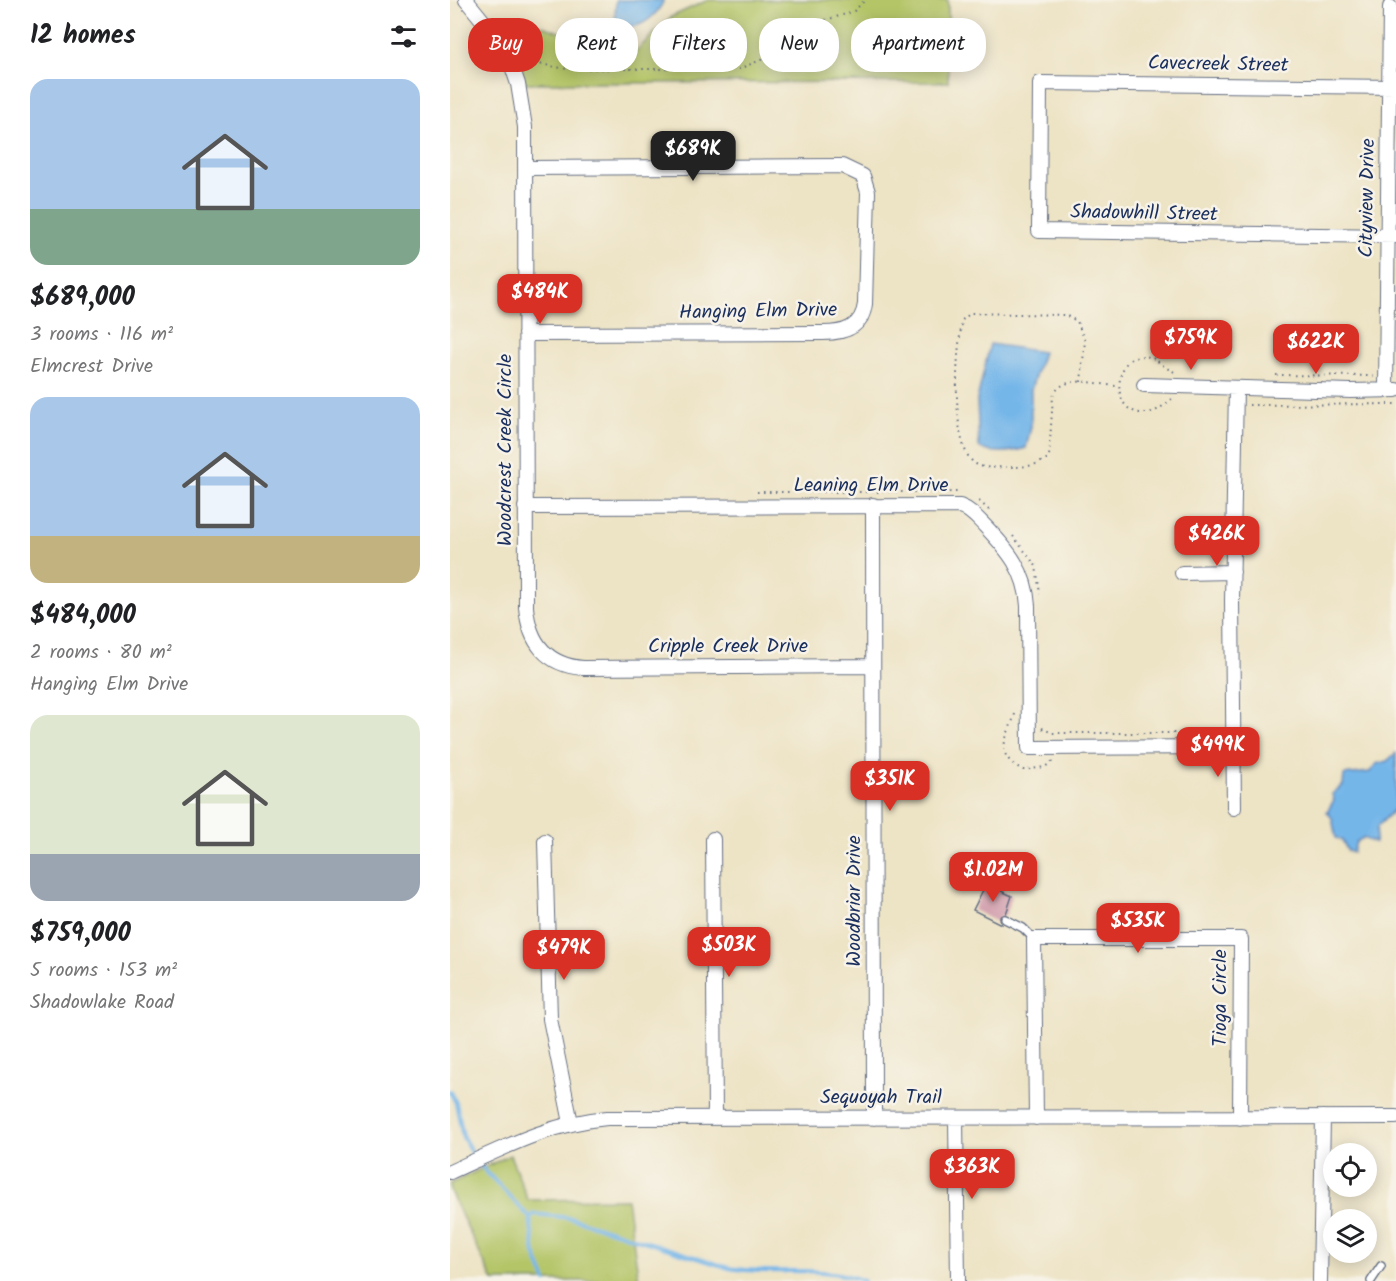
<!DOCTYPE html>
<html lang="en">
<head>
<meta charset="utf-8">
<style>
  body { margin:0; font-family:Kalam,sans-serif; background:#f2f2f2; color:#202124; height:100vh; display:flex; flex-direction:column; font-size:22px; white-space:nowrap }
  * { box-sizing:border-box; margin:0 }
  p { font-size:20px; color:#757577 }
  .icon { flex:none; width:33px; height:33px; fill:none; stroke:currentColor; stroke-width:2; stroke-linecap:round; stroke-linejoin:round }
  .map { position:relative; flex:1; overflow:hidden }
  .panel { display:flex; flex-direction:column; background:#fff; width:450px }
  .panel>* { flex:none }
  .banner { position:absolute; left:18px; top:18px; width:570px; height:54px; display:flex; gap:12px }
  .controls { position:absolute; left:873px; top:1143px; display:grid; gap:12px }
  .controls a { display:grid; place-items:center; width:54px; height:54px; border-radius:50%; background:#fff; box-shadow:0 3px 15px #0003; font-size:30px }
  .price { position:absolute; translate:-50% -51px; padding:0 14px; border-radius:12px; background:#d93025; color:#fff; font-size:20px; line-height:39px; filter:drop-shadow(0 2px 3px #0008) }
  .price::after { content:''; position:absolute; left:50%; top:36px; width:18px; height:14px; margin-left:-9px; background:inherit; clip-path:polygon(0 0,100% 0,50% 100%) }
  .price.current { background:#222; color:#fff }
  ul { padding:0; list-style:none }
  li { display:grid; align-content:center; gap:12px; height:318px; padding:0 30px }
  li span { display:grid; place-items:center; height:186px; border-radius:18px; color:#555 }
  li>.icon { margin-inline-start:auto }
  span .icon { width:108px; height:108px; fill:#fffc; stroke-width:1 }
  li b { font-size:26px }
  h2 { display:flex; justify-content:space-between; align-items:center; height:72px; padding:0 30px; font-size:26px }
  .pill { padding:0 21px; border-radius:24px; background:#fff; box-shadow:0 3px 15px #0003; font-size:21px; line-height:54px }
  .pill.current { background:#d93025; color:#fff }
  main { display:flex; flex:1; min-height:0 }
  .map>svg:first-child { display:block }
  .green { fill:#b4c568; stroke:#687a63; stroke-width:1.5 }
  .water { fill:#74b6e9; stroke:#4872a4; stroke-width:1.5 }
  .lines { fill:none; stroke-linecap:round; stroke-linejoin:round }
  .stream { stroke:#74b6e9; stroke-width:4 }
  .building { fill:#cf98a9 }
  .lane-casing { stroke:#646e82; stroke-width:10 }
  .street-casing { stroke:#646e82; stroke-width:16 }
  .path { stroke:#646e82; stroke-width:2; stroke-dasharray:1.5 4.5; stroke-linecap:butt }
  .lane { stroke:#fff; stroke-width:7 }
  .street { stroke:#fff; stroke-width:14 }
  .labels { text-anchor:middle; dominant-baseline:central; stroke-width:5; stroke-linejoin:round; paint-order:stroke }
  .street-label { font-size:20px; fill:#1b2f5e; stroke:#f7f3e8 }
</style>
</head>
<body>
<main>
<section class="panel">
<h2>12 homes<svg class="icon" aria-label="filters" viewBox="0 0 24 24"><path d="M4 7h16M4 17h16"/><circle cx="9" cy="7" r="2"/><circle cx="15" cy="17" r="2"/></svg></h2>
<ul>
<li><span style="background:linear-gradient(#a9c7e8 70%,#7fa58c 0)"><svg class="icon" aria-label="home" viewBox="0 0 24 24"><path d="M3 11l9-7 9 7M6 9v11h12V9"/></svg></span><div><b>$689,000</b><p>3 rooms · 116 m²</p><p>Elmcrest Drive</p></div></li>
<li><span style="background:linear-gradient(#a9c7e8 75%,#c2b280 0)"><svg class="icon" aria-label="home" viewBox="0 0 24 24"><path d="M3 11l9-7 9 7M6 9v11h12V9"/></svg></span><div><b>$484,000</b><p>2 rooms · 80 m²</p><p>Hanging Elm Drive</p></div></li>
<li><span style="background:linear-gradient(#dfe7d0 75%,#9aa5b1 0)"><svg class="icon" aria-label="home" viewBox="0 0 24 24"><path d="M3 11l9-7 9 7M6 9v11h12V9"/></svg></span><div><b>$759,000</b><p>5 rooms · 153 m²</p><p>Shadowlake Road</p></div></li>
</ul>
</section>
<div class="map">
<svg width="946" height="1281" viewBox="0 0 946 1281">
  <rect width="100%" height="100%" fill="#f7f3e8"/>
  <filter id="ink" filterUnits="userSpaceOnUse"><feTurbulence type="fractalNoise" baseFrequency=".0167" numOctaves="2"/><feDisplacementMap in="SourceGraphic" scale="12" xChannelSelector="R" yChannelSelector="G"/><feConvolveMatrix kernelMatrix="1 2 1 2 8 2 1 2 1" color-interpolation-filters="sRGB"/></filter>
  <filter id="wash" filterUnits="userSpaceOnUse"><feTurbulence type="fractalNoise" baseFrequency=".008" numOctaves="4" result="noise"/><feDisplacementMap in="SourceGraphic" scale="24" xChannelSelector="R" yChannelSelector="G"/><feGaussianBlur stdDeviation="1.35" result="paint"/><feColorMatrix in="noise" values="0 0 0 0 0 0 0 0 0 0 0 0 0 0 0 0 0 1.4 0 .05"/><feComposite in="paint" operator="in"/></filter>
  <g filter="url(#wash)">
    <rect width="100%" height="100%" fill="#ede3c5"/>
    <!-- green -->
    <path class="green" d="M258,0h240v82l-423,1 -14,-41 29,-17 89,33 42,-41z
      M60,1155l18,45 99,-1 12,82h-146l-43,-90v-7z"/>
    <!-- water -->
    <path class="water" d="M166,0h48c-7,16 -22,28 -39,27l-10,-9z
      M540,344l53,8 -12,37v38l-5,21c-12,4 -37,7 -47,-1l-2,-47z
      M946,753v55l-19,19 -2,16 -12,-5 -7,4 -3,11 -6,-3 -5,-10 -6,-2 -4,-20 -5,-6 7,-12 -2,-6 11,-9 1,-10 26,-3 6,-8 11,-3z"/>
    <g class="lines">
      <!-- stream -->
      <path class="stream" d="M0,1091l6,12 7,34 11,20
        M29,1164l51,54 5,36 11,27
        M80,1218l4,-4 37,4 158,50c45,8 92,-4 135,13"/>
    </g>
    <g id="blocks">
      <!-- building -->
      <path class="building" d="M536,884l26,12 -6,18 -6,3 1,7 -28,-14z"/>
    </g>
  </g>
  <g filter="url(#ink)">
    <use href="#blocks" fill-opacity="0" stroke="#646e82" stroke-width="1.5"/>
    <g class="lines">
      <defs>
        <path id="lane" d="M555,919l18,9 11,11
          M921,1281l10,-15"/>
        <path id="street" d="M16,0l40,49 12,35 7,43 1,480c3,35 20,58 57,61l290,-2
          M946,87l-356,-4 -1,148 357,5
          M75,334l298,-1c21,0 39,-5 42,-29l3,-112 -5,-16 -21,-10 -316,2
          M694,385l207,6 45,-1
          M936,390l4,-383
          M423,505l1,613
          M75,507l435,-1c11,4 17,12 25,20 23,24 41,45 43,80l1,142 204,-1
          M732,573l51,-1
          M784,808l-2,-207 4,-213
          M263,839l2,279
          M95,841l5,178 21,104
          M506,1118l2,163
          M586,1118l-2,-179h207l-1,179
          M0,1172c51,-23 100,-49 157,-54l789,-1
          M870,1281l3,-164"/>
      </defs>
      <!-- lane casing -->
      <use href="#lane" class="lane-casing"/>
      <!-- street casing -->
      <use href="#street" class="street-casing"/>
      <!-- path -->
      <path class="path" d="M73,61l44,8h172l29,-12 23,-18 19,-8 5,-8 38,-11 12,-12
        M826,375l99,1
        M631,382l4,-41 -8,-20 -12,-6 -94,-2 -8,6c-7,28 -12,118 8,141 9,10 22,7 35,7 17,0 30,0 43,-10l4,-61c10,-23 43,-12 63,-10
        M722,399c-6,4 -13,11 -20,13 -33,8 -41,-29 -24,-51 27,-13 27,4 49,12
        M799,405l147,-1
        M307,492h204
        M529,501l12,11
        M563,536l23,30 4,28
        M565,714c-8,25 -23,40 8,56l22,-3 8,-6
        M592,728l10,5h142
        M756,733l7,-1 3,3"/>
      <!-- lane -->
      <use href="#lane" class="lane"/>
      <!-- street -->
      <use href="#street" class="street"/>
    </g>
  </g>
  <g class="labels">
    <!-- street labels -->
    <g class="street-label">
      <text transform="translate(768 65) rotate(1)">Cavecreek Street</text>
      <text transform="translate(918 198) rotate(-89)">Cityview Drive</text>
      <text transform="translate(694 214) rotate(1)">Shadowhill Street</text>
      <text transform="translate(308 312) rotate(-1)">Hanging Elm Drive</text>
      <text transform="translate(56 450) rotate(-90)">Woodcrest Creek Circle</text>
      <text x="421" y="486">Leaning Elm Drive</text>
      <text x="278" y="647">Cripple Creek Drive</text>
      <text transform="translate(405 901) rotate(-90)">Woodbriar Drive</text>
      <text transform="translate(771 998) rotate(-90)">Tioga Circle</text>
      <text x="431" y="1098">Sequoyah Trail</text>
    </g>
  </g>
</svg>
<div class="controls">
<a><svg class="icon" aria-label="locate" viewBox="0 0 24 24"><circle cx="12" cy="12" r="6"/><path d="M12 2v4M12 18v4M2 12h4M18 12h4"/></svg></a>
<a><svg class="icon" aria-label="layers" viewBox="0 0 24 24"><path d="M12 4l9 5-9 5-9-5zM3 14l9 5 9-5"/></svg></a>
</div>
<b class="price current" style="left:243px;top:182px">$689K</b>
<b class="price" style="left:90px;top:325px">$484K</b>
<b class="price" style="left:741px;top:371px">$759K</b>
<b class="price" style="left:866px;top:375px">$622K</b>
<b class="price" style="left:767px;top:567px">$426K</b>
<b class="price" style="left:768px;top:778px">$499K</b>
<b class="price" style="left:440px;top:812px">$351K</b>
<b class="price" style="left:543px;top:903px">$1.02M</b>
<b class="price" style="left:688px;top:954px">$535K</b>
<b class="price" style="left:279px;top:978px">$503K</b>
<b class="price" style="left:114px;top:981px">$479K</b>
<b class="price" style="left:522px;top:1200px">$363K</b>
<div class="banner">
<a class="pill current">Buy</a>
<a class="pill">Rent</a>
<a class="pill">Filters</a>
<a class="pill">New</a>
<a class="pill">Apartment</a>
</div>
</div>
</main>
</body>
</html>
